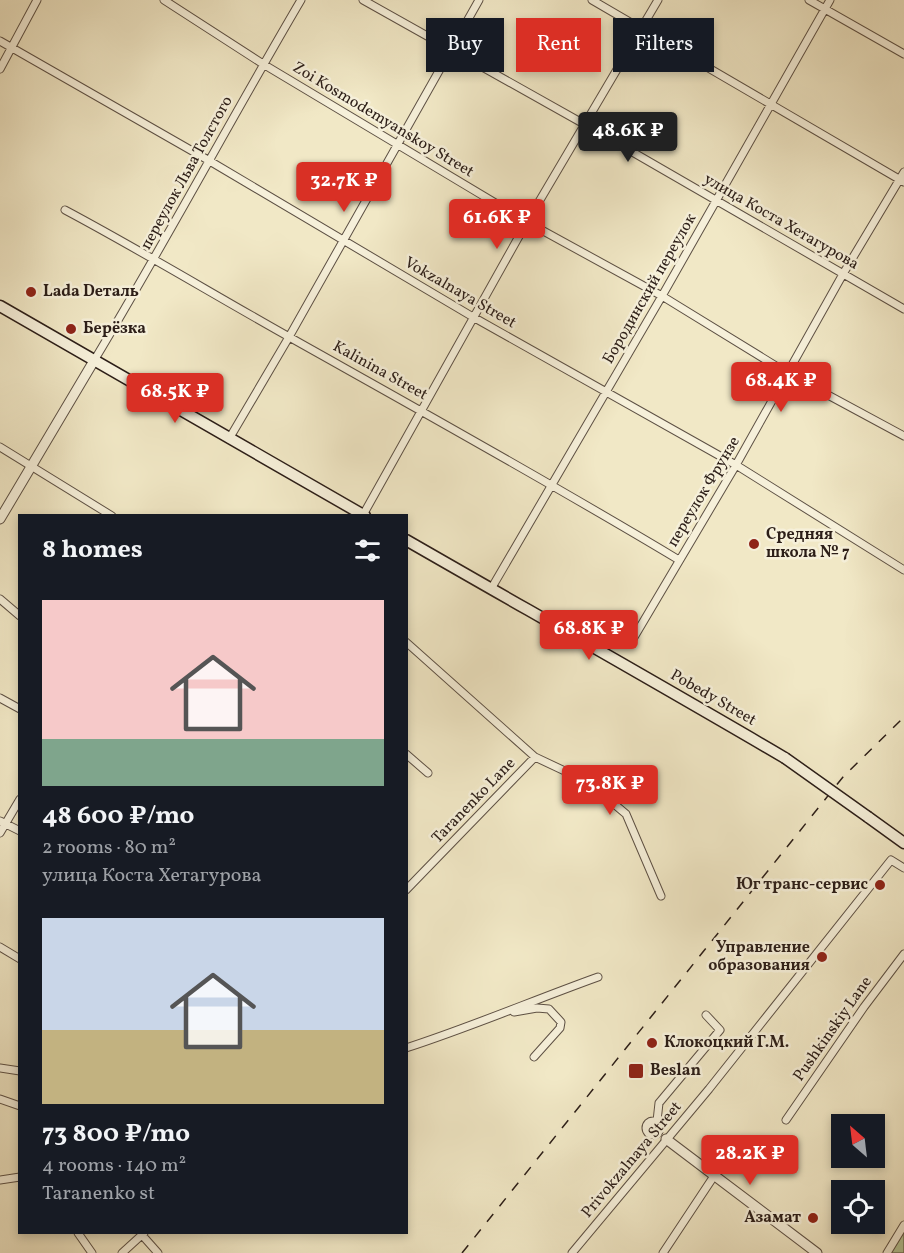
<!DOCTYPE html>
<html lang="en">
<head>
<meta charset="utf-8">
<style>
  body { margin:0; font-family:Vollkorn,serif; background:#242831; color:#f1f3f6; height:100vh; display:flex; flex-direction:column; font-size:22px; white-space:nowrap }
  * { box-sizing:border-box; margin:0 }
  p { font-size:20px; color:#9ea1a6 }
  .icon { flex:none; width:33px; height:33px; fill:none; stroke:currentColor; stroke-width:2; stroke-linecap:round; stroke-linejoin:round }
  .map { position:relative; flex:1; overflow:hidden }
  .details { position:absolute; left:18px; top:514px; width:390px; height:720px; display:flex; flex-direction:column; background:#171b24; border-radius:0px; box-shadow:0 3px 9px #0003 }
  .details>* { flex:none }
  .hud { position:absolute; left:426px; top:18px; width:387px; height:54px; display:flex; gap:12px }
  .needle { width:39px; rotate:332deg }
  .controls { position:absolute; left:831px; top:1114px; display:grid; gap:12px }
  .controls a { display:grid; place-items:center; width:54px; height:54px; border-radius:0px; background:#171b24; box-shadow:0 3px 9px #0003; font-size:30px }
  .price { position:absolute; translate:-50% -51px; padding:0 14px; border-radius:6px; background:#d93025; color:#fff; font-size:20px; line-height:39px; filter:drop-shadow(0 2px 3px #0008) }
  .price::after { content:''; position:absolute; left:50%; top:36px; width:18px; height:14px; margin-left:-9px; background:inherit; clip-path:polygon(0 0,100% 0,50% 100%) }
  .price.current { background:#222; color:#fff }
  ul { padding:0; list-style:none }
  li { display:grid; align-content:center; gap:12px; height:318px; padding:0 24px }
  li span { display:grid; place-items:center; height:186px; border-radius:0px; color:#555 }
  li>.icon { margin-inline-start:auto }
  span .icon { width:108px; height:108px; fill:#fffc; stroke-width:1 }
  li b { font-size:26px }
  h2 { display:flex; justify-content:space-between; align-items:center; height:72px; padding:0 24px; font-size:26px }
  .tag { padding:0 21px; border-radius:0px; background:#171b24; box-shadow:0 3px 9px #0003; font-size:21px; line-height:54px }
  .tag.current { background:#d93025; color:#fff }
  .map>svg:first-child { display:block }
  .green { fill:#b6c798; stroke:#717258; stroke-width:1.5 }
  .lines { fill:none; stroke-linecap:round; stroke-linejoin:round }
  .minor-casing { stroke:#5d5044; stroke-width:9 }
  .tertiary-casing { stroke:#5d5044; stroke-width:11 }
  .secondary-casing { stroke:#2c1e18; stroke-width:13 }
  .minor { stroke:#f6f0da; stroke-width:7 }
  .tertiary { stroke:#f6f0da; stroke-width:9 }
  .secondary { stroke:#f6f0da; stroke-width:10 }
  .rail { stroke:#2c1e18; stroke-width:1.5; stroke-dasharray:10 10; stroke-linecap:butt }
  .secondary-bridge-casing { stroke:#2c1e18; stroke-width:13; stroke-linecap:butt }
  .secondary-bridge { stroke:#f6f0da; stroke-width:10 }
  .poi-dot { fill:#8f2418; stroke:#f6f0da; stroke-width:2 }
  .labels { text-anchor:middle; dominant-baseline:central; stroke-width:5; stroke-linejoin:round; paint-order:stroke }
  .street-label { font-size:16px; fill:#2c1e18; stroke:#f6f0da }
  .poi-label { font-size:16px; font-weight:bold; fill:#2c1e18; stroke:#f6f0da; text-anchor:start }
</style>
</head>
<body>
<div class="map">
<svg width="904" height="1253" viewBox="0 0 904 1253">
  <rect width="100%" height="100%" fill="#f1e8c6"/>
  <filter id="stains"><feTurbulence type="fractalNoise" baseFrequency=".00333" numOctaves="4"/><feColorMatrix values="0 0 0 0 .2 0 0 0 0 .09 0 0 0 0 .02 0 0 0 .5 -.17"/></filter>
  <radialGradient id="worn" r=".72"><stop offset=".6" stop-color="#630" stop-opacity="0"/><stop offset="1" stop-color="#630" stop-opacity=".3"/></radialGradient>
  <!-- green -->
  <path class="green" d="M904,1229v24h-14z"/>
  <g class="lines">
    <defs>
      <path id="minor" d="M164,0l99,64 264,158 135,74 127,78 115,62
        M363,0l221,124 320,185
        M592,0l312,182
        M809,0l95,54
        M0,41l208,119 265,157 263,148 168,105
        M0,69l37,-69
        M65,210c77,41 151,86 226,128 130,73 260,145 388,222
        M95,359c71,-118 136,-240 206,-359
        M229,439l60,-102 190,-337
        M0,447l112,69
        M363,515l164,-293 131,-222
        M491,589l171,-293 168,-296
        M0,599l20,17
        M633,639l103,-174 107,-191 61,-102
        M406,642l129,115 53,25 38,32 35,82
        M0,698l20,11
        M406,754l22,19
        M0,821l20,10
        M0,833l20,-34
        M406,890l129,-133
        M0,947l20,12
        M514,1012l23,-4 12,1 12,13 -1,6 -26,29
        M406,1048c65,-21 128,-48 192,-71
        M0,1068l20,3
        M0,1099l20,7
        M786,1120l78,-113 40,-53
        M646 1128a7 7 0 1 1 14 0a7 7 0 1 1-14 0Z
        M657,1121l2,-18 61,-73 -14,-15
        M0,1180l20,-3
        M78,1233l14,20
        M142,1235l16,18
        M122,1253l22,-20
        M572,1253l137,-164 182,-229 13,8
        M663,1253l51,-77
        M887,1253l17,-28"/>
      <path id="tertiary" d="M0,519l95,-160
        M666,1139l151,114"/>
      <path id="secondary" d="M0,306l365,210
        M406,540c127,73 253,144 379,218
        M868,817l36,26"/>
    </defs>
    <!-- minor casing -->
    <use href="#minor" class="minor-casing"/>
    <!-- tertiary casing -->
    <use href="#tertiary" class="tertiary-casing"/>
    <!-- secondary casing -->
    <use href="#secondary" class="secondary-casing"/>
    <!-- minor -->
    <use href="#minor" class="minor"/>
    <!-- tertiary -->
    <use href="#tertiary" class="tertiary"/>
    <!-- secondary -->
    <use href="#secondary" class="secondary"/>
    <!-- rail -->
    <path class="rail" d="M462,1253l381,-476 61,-60"/>
    <defs>
      <path id="secondary-bridge" d="M785,758l83,59"/>
    </defs>
    <!-- secondary-bridge casing -->
    <use href="#secondary-bridge" class="secondary-bridge-casing"/>
    <!-- secondary-bridge -->
    <use href="#secondary-bridge" class="secondary-bridge"/>
  </g>
  <!-- markers -->
  <g class="poi-dot">
    <circle cx="31" cy="292" r="6"/>
    <circle cx="71" cy="329" r="6"/>
    <circle cx="754" cy="544" r="6"/>
    <circle cx="880" cy="885" r="6"/>
    <circle cx="822" cy="957" r="6"/>
    <circle cx="652" cy="1043" r="6"/>
    <rect x="628" y="1063" width="16" height="16" rx="3"/>
    <circle cx="813" cy="1218" r="6"/>
  </g>
  <g class="labels">
    <!-- street labels -->
    <g class="street-label">
      <text transform="translate(383 120) rotate(31)">Zoi Kosmodemyanskoy Street</text>
      <text transform="translate(187 173) rotate(-61)">переулок Льва Толстого</text>
      <text transform="translate(781 222) rotate(30)">улица Коста Хетагурова</text>
      <text transform="translate(650 289) rotate(-60)">Бородинский переулок</text>
      <text transform="translate(460 293) rotate(30)">Vokzalnaya Street</text>
      <text transform="translate(380 371) rotate(29)">Kalinina Street</text>
      <text transform="translate(704 492) rotate(-59)">переулок Фрунзе</text>
      <text transform="translate(713 698) rotate(30)">Pobedy Street</text>
      <text transform="translate(474 801) rotate(-46)">Taranenko Lane</text>
      <text transform="translate(833 1029) rotate(-55)">Pushkinskiy Lane</text>
      <text transform="translate(632 1160) rotate(-50)">Privokzalnaya Street</text>
    </g>
    <!-- poi labels -->
    <g class="poi-label">
      <text x="43" y="292">Lada Dеталь</text>
      <text x="83" y="329">Берёзка</text>
      <text x="766" y="535">Средняя<tspan x="766" dy="18">школа № 7</tspan></text>
      <text x="868" y="885" text-anchor="end">Юг транс-сервис</text>
      <text x="810" y="948" text-anchor="end">Управление<tspan x="810" dy="18">образования</tspan></text>
      <text x="664" y="1043">Клокоцкий Г.М.</text>
      <text x="650" y="1071">Beslan</text>
      <text x="801" y="1218" text-anchor="end">Азамат</text>
    </g>
  </g>
  <rect width="100%" height="100%" filter="url(#stains)"/>
  <rect width="100%" height="100%" fill="url(#worn)"/>
</svg>
<div class="controls">
<a><svg class="needle" viewBox="-14 -14 28 28"><path d="M0-13l5 13h-10z" fill="#e53935"/><path d="M0 13l5-13h-10z" fill="#9ea1a6"/></svg></a>
<a><svg class="icon" aria-label="locate" viewBox="0 0 24 24"><circle cx="12" cy="12" r="6"/><path d="M12 2v4M12 18v4M2 12h4M18 12h4"/></svg></a>
</div>
<b class="price current" style="left:628px;top:163px">48.6K ₽</b>
<b class="price" style="left:344px;top:213px">32.7K ₽</b>
<b class="price" style="left:497px;top:250px">61.6K ₽</b>
<b class="price" style="left:781px;top:413px">68.4K ₽</b>
<b class="price" style="left:175px;top:424px">68.5K ₽</b>
<b class="price" style="left:589px;top:661px">68.8K ₽</b>
<b class="price" style="left:610px;top:816px">73.8K ₽</b>
<b class="price" style="left:750px;top:1186px">28.2K ₽</b>
<div class="hud">
<a class="tag">Buy</a>
<a class="tag current">Rent</a>
<a class="tag">Filters</a>
</div>
<section class="details">
<h2>8 homes<svg class="icon" aria-label="filters" viewBox="0 0 24 24"><path d="M4 7h16M4 17h16"/><circle cx="9" cy="7" r="2"/><circle cx="15" cy="17" r="2"/></svg></h2>
<ul>
<li><span style="background:linear-gradient(#f6c9c9 75%,#7fa58c 0)"><svg class="icon" aria-label="home" viewBox="0 0 24 24"><path d="M3 11l9-7 9 7M6 9v11h12V9"/></svg></span><div><b>48 600 ₽/mo</b><p>2 rooms · 80 m²</p><p>улица Коста Хетагурова</p></div></li>
<li><span style="background:linear-gradient(#c9d6e8 60%,#c2b280 0)"><svg class="icon" aria-label="home" viewBox="0 0 24 24"><path d="M3 11l9-7 9 7M6 9v11h12V9"/></svg></span><div><b>73 800 ₽/mo</b><p>4 rooms · 140 m²</p><p>Taranenko st</p></div></li>
</ul>
</section>
</div>
</body>
</html>
